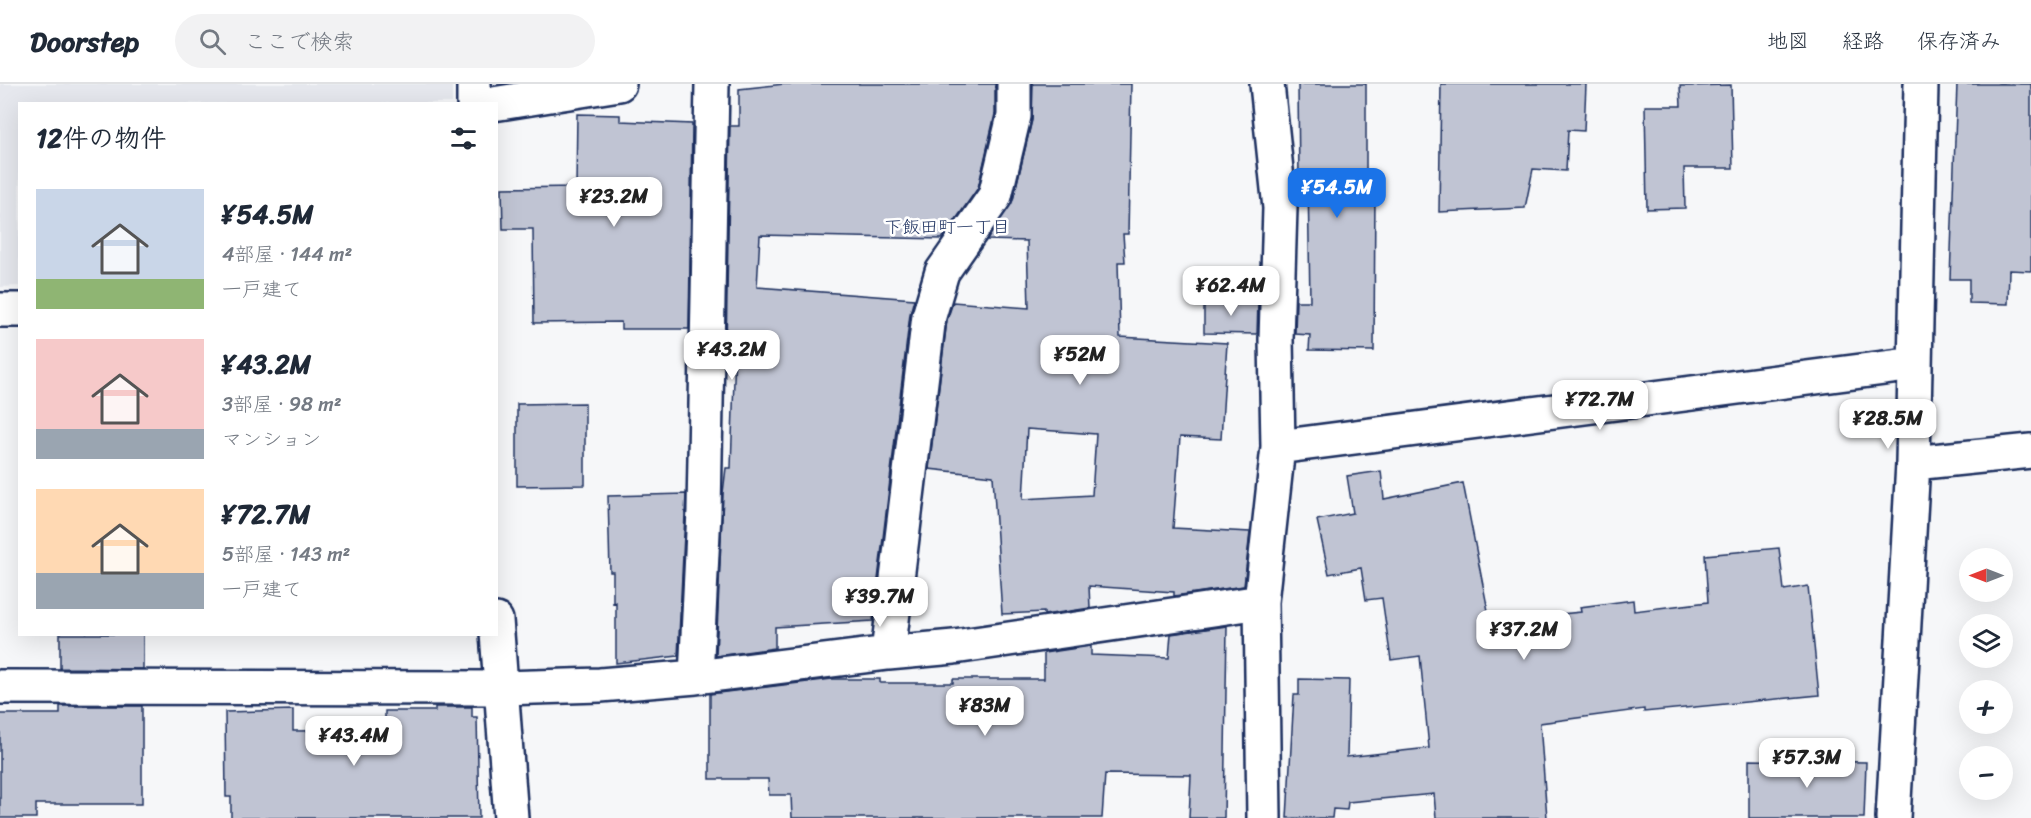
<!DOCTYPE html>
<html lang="ja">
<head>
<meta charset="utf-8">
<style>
  body { margin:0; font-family:Sriracha,"Klee One",sans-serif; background:#f2f2f3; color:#1f2937; height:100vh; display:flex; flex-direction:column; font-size:22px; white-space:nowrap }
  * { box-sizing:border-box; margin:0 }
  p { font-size:20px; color:#747a83 }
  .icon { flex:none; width:33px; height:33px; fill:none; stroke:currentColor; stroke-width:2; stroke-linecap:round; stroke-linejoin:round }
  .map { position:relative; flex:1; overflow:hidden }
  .details { position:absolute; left:18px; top:18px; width:480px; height:534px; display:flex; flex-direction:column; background:#fff; border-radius:0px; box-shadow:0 6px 24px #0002 }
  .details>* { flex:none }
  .needle { width:39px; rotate:270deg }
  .controls { position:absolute; left:1959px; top:464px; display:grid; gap:12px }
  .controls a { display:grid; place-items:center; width:54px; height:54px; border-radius:50%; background:#fff; box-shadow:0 6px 24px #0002; font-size:30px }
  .price { position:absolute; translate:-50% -51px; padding:0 14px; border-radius:12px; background:#fff; color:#222; font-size:20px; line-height:39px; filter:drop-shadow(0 2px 3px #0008) }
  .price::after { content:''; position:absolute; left:50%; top:36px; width:18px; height:14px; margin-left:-9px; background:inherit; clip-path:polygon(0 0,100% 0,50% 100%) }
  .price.current { background:#1a73e8; color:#fff }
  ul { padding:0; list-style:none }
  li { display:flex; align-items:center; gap:18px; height:150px; padding:0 18px }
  li span { display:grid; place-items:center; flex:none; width:168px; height:120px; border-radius:0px; color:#555 }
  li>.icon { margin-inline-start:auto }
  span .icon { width:72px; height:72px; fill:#fffc; stroke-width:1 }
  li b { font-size:26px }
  h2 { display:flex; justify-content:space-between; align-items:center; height:72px; padding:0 18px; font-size:26px }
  header { display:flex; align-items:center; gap:36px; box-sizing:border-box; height:84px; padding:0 30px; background:#fff; border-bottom:2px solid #e0e1e3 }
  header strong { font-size:28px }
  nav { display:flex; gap:33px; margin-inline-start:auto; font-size:21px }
  .search { width:420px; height:54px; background:#f2f2f3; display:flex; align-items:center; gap:15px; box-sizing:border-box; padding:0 21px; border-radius:33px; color:#747a83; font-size:22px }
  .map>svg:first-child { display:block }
  .built { fill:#e6e8ee }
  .building { fill:#c0c4d3; stroke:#1b2f5e; stroke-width:1.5; fill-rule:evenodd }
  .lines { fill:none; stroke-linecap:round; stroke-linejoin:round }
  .street-casing { stroke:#1b2f5e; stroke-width:38 }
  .street { stroke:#fff; stroke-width:33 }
  .labels { text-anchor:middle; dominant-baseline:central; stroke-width:5; stroke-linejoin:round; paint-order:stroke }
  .neighbourhood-label { font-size:18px; fill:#1b2f5e; stroke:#fff }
</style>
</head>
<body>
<header>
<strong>Doorstep</strong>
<div class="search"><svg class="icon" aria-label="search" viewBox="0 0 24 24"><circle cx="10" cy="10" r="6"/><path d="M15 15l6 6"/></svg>ここで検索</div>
<nav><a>地図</a><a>経路</a><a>保存済み</a></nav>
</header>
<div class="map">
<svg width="2031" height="734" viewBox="0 0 2031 734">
  <rect width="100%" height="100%" fill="#f6f7f9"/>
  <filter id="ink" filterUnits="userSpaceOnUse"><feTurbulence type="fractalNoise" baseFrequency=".0167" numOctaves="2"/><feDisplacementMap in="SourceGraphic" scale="12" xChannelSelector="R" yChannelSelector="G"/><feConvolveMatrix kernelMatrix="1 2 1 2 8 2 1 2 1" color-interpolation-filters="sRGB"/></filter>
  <g filter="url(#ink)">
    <!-- built -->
    <path class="built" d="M0,0h452v19l-432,1 -1,182 -19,1z"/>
    <!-- building -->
    <path class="building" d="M784,0h211v30l-17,74 -36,51 -182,-4 -3,52 157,12 -4,15 -37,307 -98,6v21l-59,8 7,-163 3,-25h5l4,-118h-9l4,-224h9v-37z
      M1033,0h98l-3,150h-5l2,28h-7l2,75 107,6 -6,96 -41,-2 -7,91 77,4 -6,54 -70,10v-4l-85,-6 1,22 -46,7v-3l-42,2 -9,-138 -64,-7 18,-149 6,-18 76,6 -2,-67 -40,-1 26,-40 19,-80zM1027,345l69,5 -4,61 -69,4z
      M1298,0h68v106l9,-1 -1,162 -65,-1 1,-15 -15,-1 1,-33h14l-2,-120h-9z
      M1441,0h145l-2,47 -16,-1 -2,41 -33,-2 -8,39 -86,4z
      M1957,0h74v187l-22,-1 -1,34 -39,-1v-24h-19z
      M1731,1l2,83h-49l1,40 -38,1 -2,-103h36l-1,-20z
      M577,30l43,1v6l72,3 -3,205h-68v-7l-87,1 -1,-94h-30l-1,-41 74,-1z
      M1204,216l54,1 -1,33 -53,-1z
      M585,319v82l-68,1v-82z
      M1381,387l3,28 79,-16 27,138 91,-9 -1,-5 53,-7 1,11 74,-9 -3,-47 74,-7 5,42 24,-4 11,109 -175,17v-3l-104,14 7,95h-111l-2,-24 -86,8 -1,8 -14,-1 -1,9h-45l7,-123h5v-16l50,1 -2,77 82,-9 -9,-92 -29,4 -9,-62 -16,2 -5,-32 -32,6 -12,-54 36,-7 -6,-37z
      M686,410l-8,162 -62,7v-61l-3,1v-31h-3l-2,-76z
      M1227,542l-3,192h-35l2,-43 -86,-1 -3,44h-310l-1,-23h-22l-1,-16h-58v-85l122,-15h48v4h73v-4h91v-26l47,-7v9l78,3 2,-24z
      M60,550h83v35l-83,-1z
      M60,622h82v98h-106v14h-36v-104h60z
      M435,623h37v10h5l2,101h-248v-21h-5l-1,-85 68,-2v21l92,-1v-19h50z
      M1749,676l117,2 -2,56h-115z"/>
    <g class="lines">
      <defs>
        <path id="street" d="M474,0v20
          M493,20l126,-20
          M0,226h20
          M1278,363l637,-83
          M1913,379l118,-12
          M496,536l15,198
          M888,569l41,-337 13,-44 53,-76 19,-80v-32
          M696,593l8,-166 8,-427
          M0,603l502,1 98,-3 96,-8 192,-24 66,-6 307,-45
          M1264,734l-3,-216 17,-155 -2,-108 4,-131 -13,-124
          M1893,734l20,-355 8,-379"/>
      </defs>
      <!-- street casing -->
      <use href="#street" class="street-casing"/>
      <!-- street -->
      <use href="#street" class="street"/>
    </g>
  </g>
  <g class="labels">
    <!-- neighbourhood labels -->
    <g class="neighbourhood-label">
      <text x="947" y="143">下飯田町一丁目</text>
    </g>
  </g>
</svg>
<div class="controls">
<a><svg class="needle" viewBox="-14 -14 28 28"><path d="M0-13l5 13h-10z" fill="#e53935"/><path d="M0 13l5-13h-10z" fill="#747a83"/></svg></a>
<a><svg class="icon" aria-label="layers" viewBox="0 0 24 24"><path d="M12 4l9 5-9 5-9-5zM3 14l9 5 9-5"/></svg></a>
<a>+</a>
<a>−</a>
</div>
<b class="price current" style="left:1337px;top:135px">¥54.5M</b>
<b class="price" style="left:614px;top:144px">¥23.2M</b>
<b class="price" style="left:1231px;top:233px">¥62.4M</b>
<b class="price" style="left:732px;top:297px">¥43.2M</b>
<b class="price" style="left:1080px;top:302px">¥52M</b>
<b class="price" style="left:1600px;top:347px">¥72.7M</b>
<b class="price" style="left:1888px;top:366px">¥28.5M</b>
<b class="price" style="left:880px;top:544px">¥39.7M</b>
<b class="price" style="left:1524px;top:577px">¥37.2M</b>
<b class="price" style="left:985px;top:653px">¥83M</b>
<b class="price" style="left:354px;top:683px">¥43.4M</b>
<b class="price" style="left:1807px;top:705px">¥57.3M</b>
<section class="details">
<h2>12件の物件<svg class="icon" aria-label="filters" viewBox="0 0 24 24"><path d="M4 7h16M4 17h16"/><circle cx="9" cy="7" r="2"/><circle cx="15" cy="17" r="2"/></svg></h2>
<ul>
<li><span style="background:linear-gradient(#c9d6e8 75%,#8fb573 0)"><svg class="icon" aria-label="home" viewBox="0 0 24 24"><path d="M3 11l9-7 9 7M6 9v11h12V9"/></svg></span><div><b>¥54.5M</b><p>4部屋 · 144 m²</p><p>一戸建て</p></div></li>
<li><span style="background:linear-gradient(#f6c9c9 75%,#9aa5b1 0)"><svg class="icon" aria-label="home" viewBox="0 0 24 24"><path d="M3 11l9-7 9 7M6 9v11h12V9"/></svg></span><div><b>¥43.2M</b><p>3部屋 · 98 m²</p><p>マンション</p></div></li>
<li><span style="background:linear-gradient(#ffd9b3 70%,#9aa5b1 0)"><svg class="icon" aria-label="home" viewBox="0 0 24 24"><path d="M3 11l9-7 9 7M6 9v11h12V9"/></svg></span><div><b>¥72.7M</b><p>5部屋 · 143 m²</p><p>一戸建て</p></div></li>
</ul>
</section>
</div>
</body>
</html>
